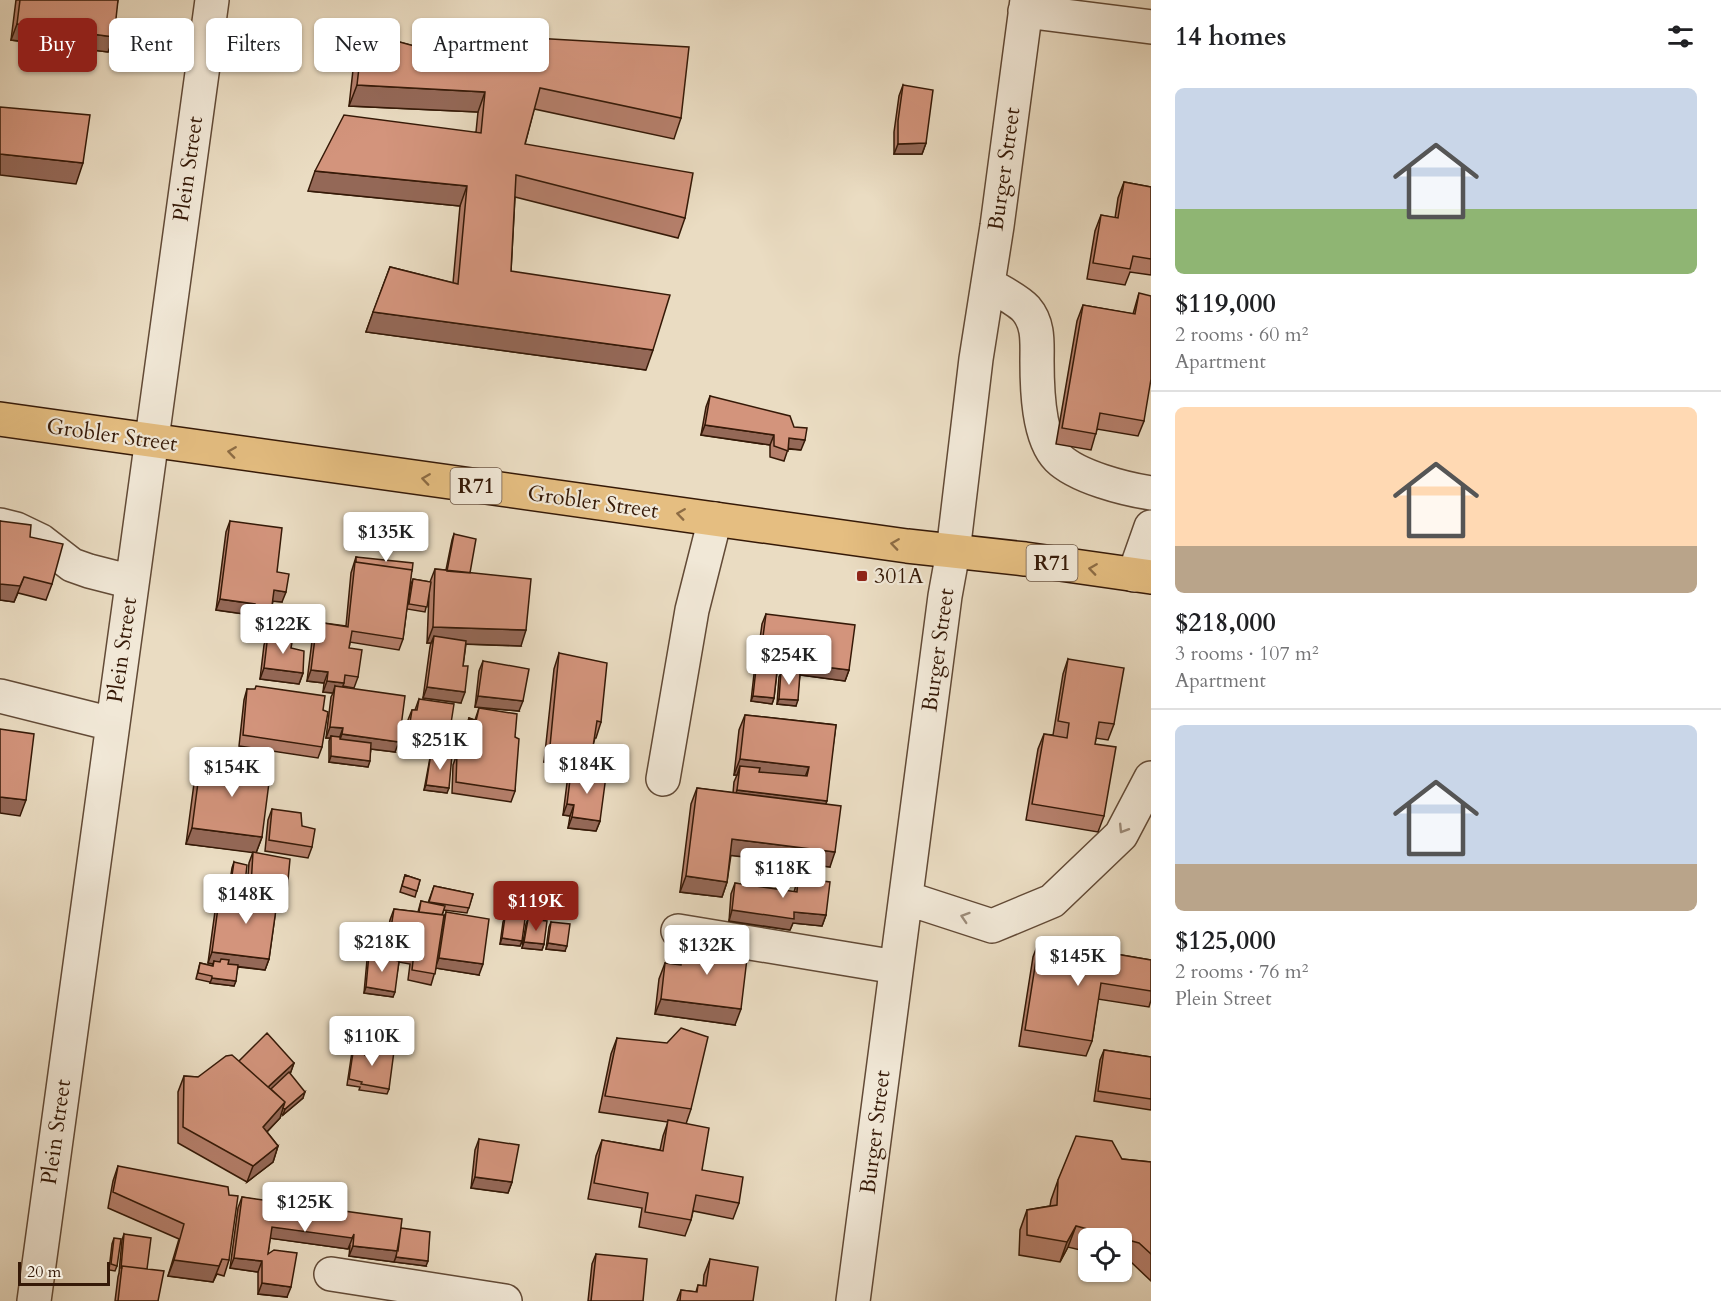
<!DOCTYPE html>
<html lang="en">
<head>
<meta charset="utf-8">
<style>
  body { margin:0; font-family:Cardo,serif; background:#f2f2f2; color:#202124; height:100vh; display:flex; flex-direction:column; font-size:22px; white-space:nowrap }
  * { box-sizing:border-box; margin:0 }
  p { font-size:20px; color:#757577 }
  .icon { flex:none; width:33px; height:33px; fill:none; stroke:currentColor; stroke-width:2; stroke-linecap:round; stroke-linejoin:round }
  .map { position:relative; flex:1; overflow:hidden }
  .side { display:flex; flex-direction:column; background:#fff; width:570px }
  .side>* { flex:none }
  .guide { position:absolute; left:18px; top:18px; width:570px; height:54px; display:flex; gap:12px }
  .tools { position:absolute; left:1078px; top:1228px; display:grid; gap:12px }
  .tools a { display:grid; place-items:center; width:54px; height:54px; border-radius:9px; background:#fff; box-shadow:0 2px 4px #0004; font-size:30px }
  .scale { position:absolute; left:18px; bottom:15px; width:92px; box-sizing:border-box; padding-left:6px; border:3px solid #351907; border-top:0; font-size:16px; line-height:21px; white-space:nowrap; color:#351907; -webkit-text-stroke:4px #f1e8d7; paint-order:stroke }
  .price { position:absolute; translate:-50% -51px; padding:0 14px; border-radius:6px; background:#fff; color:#222; font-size:20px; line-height:39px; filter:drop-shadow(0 2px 3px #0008) }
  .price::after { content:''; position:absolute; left:50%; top:36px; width:18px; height:14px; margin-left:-9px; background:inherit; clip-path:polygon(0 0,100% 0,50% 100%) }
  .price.active { background:#8f2418; color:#fff }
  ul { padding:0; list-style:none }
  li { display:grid; align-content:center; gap:12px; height:318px; padding:0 24px }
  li+li { border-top:2px solid #e0e0e0 }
  li span { display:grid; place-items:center; height:186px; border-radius:9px; color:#555 }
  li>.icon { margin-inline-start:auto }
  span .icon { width:108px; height:108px; fill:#fffc; stroke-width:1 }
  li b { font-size:26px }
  h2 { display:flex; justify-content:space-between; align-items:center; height:72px; padding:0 24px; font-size:26px }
  .tag { padding:0 21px; border-radius:9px; background:#fff; box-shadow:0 2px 4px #0004; font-size:21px; line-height:54px }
  .tag.active { background:#8f2418; color:#fff }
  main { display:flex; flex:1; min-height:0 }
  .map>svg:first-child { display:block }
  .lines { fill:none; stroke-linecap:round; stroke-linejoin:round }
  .minor-casing { stroke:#624a36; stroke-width:36 }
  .major-casing { stroke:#351907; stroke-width:36 }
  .minor { stroke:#f1e8d7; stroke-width:33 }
  .major { stroke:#e5be81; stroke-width:33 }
  .wall { fill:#b57f6b; stroke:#351907; stroke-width:1.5 }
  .shaded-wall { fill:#946857; stroke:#351907; stroke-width:1.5 }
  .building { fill:#d3947c; stroke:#351907; stroke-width:1.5 }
  .oneway { stroke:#8d6c44 }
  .oneway2 { stroke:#9c8b79 }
  .poi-dot { fill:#8f2418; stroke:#f1e8d7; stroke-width:2 }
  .labels { text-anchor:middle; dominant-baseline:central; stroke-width:4.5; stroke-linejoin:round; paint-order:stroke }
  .shield { fill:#f1e8d7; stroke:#6d5745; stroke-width:1.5 }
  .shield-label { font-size:21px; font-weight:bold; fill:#351907 }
  .street-label { font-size:22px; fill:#351907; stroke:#f1e8d7 }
  .poi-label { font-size:22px; fill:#351907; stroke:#f1e8d7; text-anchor:start }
</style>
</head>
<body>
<main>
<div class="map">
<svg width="1151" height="1301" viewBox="0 0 1151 1301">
  <rect width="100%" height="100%" fill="#eadcc2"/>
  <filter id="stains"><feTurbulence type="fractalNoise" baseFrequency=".00333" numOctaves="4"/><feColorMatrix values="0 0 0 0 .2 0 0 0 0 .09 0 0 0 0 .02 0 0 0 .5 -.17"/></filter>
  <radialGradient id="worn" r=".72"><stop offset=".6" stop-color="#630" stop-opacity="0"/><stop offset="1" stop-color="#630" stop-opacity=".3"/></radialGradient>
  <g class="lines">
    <defs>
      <path id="minor" d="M1025,11l126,16
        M988,284c11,7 29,15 38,25 13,15 11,34 11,52 0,27 1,77 21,97 19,19 67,31 93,35
        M0,525l16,4 25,12 31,24 17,6 43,11
        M1134,575l17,-48
        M0,696l112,28
        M663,779l29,-169 23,-91
        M906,898l86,28 60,-25 69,-66 30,-57
        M678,931l218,36
        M331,1274l174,27
        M34,1301l178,-1301
        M853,1301l92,-705 8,-44 23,-193 21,-133 30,-226"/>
      <path id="major" d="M0,419l907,127 118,13 126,18"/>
    </defs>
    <!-- minor casing -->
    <use href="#minor" class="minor-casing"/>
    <!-- major casing -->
    <use href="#major" class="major-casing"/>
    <!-- minor -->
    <use href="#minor" class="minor"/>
    <!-- major -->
    <use href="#major" class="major"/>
  </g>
  <!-- wall -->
  <path class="wall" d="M16,0h102l-10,52 -97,-12z
    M363,32l112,31v-8l7,-20 199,83 -7,21 -140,-30 -9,35 160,74 -7,20 -163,-41 -4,74 135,99 -280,-38 24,-65 63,16 7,-77 -152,-15 168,-59 2,-20 -129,-6 6,-54z
    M903,85l23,58 -4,11h-28v-22l5,-36z
    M1124,182l27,5v88l-21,-3 -5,13 -38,-6 8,-48 6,-16 14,3 3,-20z
    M1139,293l5,128 -6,15 -41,-7 -6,21 -35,-6 21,-123 6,-16 50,9z
    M710,396l91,54 -13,-1 -4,12 -14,-4v-12l-69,-10 5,-28z
    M0,521l30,16 22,47 -6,16 -28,-7 -4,9 -14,-2z
    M230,521l47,51 5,30 -9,-1 -7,31 -16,-2 1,-15 -35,-5 10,-78z
    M454,534l16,39 51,73 -55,-2 -3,22 -2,37 -38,-5 7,-51 1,-4h-4l2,-49 -4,18 -18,-3 4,-25 2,-5 17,3 5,-13 11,1 6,-30z
    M356,557l55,17 -8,65 -4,11 -49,-8 -1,6 9,29 -4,11 -11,-2 -1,1 53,65 -24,-3 -3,18 -39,-5v-21l1,-3h-4l5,-41 2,-4 -10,-1 1,-9 -17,-2 6,-48 4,-11 29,4 5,-53z
    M766,614l83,56 -4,11 -45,-6 -4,31 -19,-2 2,-27 2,-4 -4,-1 -3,26 -2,6 -21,-3 3,-27 2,-5 6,-45z
    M268,634l35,39 -4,11 -39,-5 4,-34z
    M559,653l42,69 -5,16h-1l-9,30 -42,-6 10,-93z
    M1068,659l46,65 -6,16 -12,-2 -1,6 9,72 -6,16 -72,-12 12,-71 6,-15 9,1 10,-61z
    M483,661l36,50 -44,-4 4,-36z
    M247,689l76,21 -1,37 -4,11 -79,-12 5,-46z
    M419,699l28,50 -2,5 2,39 -23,-3 6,-32 -20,-3 2,-14 -7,-1 3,-20 4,-10h3z
    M479,708l36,29v54l-4,11 -59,-9 1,-28 4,-11 5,2 3,-27 4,-11 6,2z
    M745,715l91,10 -11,79 5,63 -99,-12 -4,27 -5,15 -42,-5 11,-88 6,-16 36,5 1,-11 3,-7h-3l5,-45z
    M201,760l61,77 -6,16 27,49 -6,-1 -8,58 -4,11 -27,-3 -4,19 -24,-3v-1l-14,-3 4,-16 12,3 1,-2 -5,-1 8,-59 4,-11 26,6 3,-36 4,-11 -67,-8 9,-68z
    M571,772l29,49 -4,10 -28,-3 2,-12 -7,-1 4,-32z
    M272,809l30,17 10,21 -4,11 -43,-7 3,-31z
    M234,862l11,21 -2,6 -14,-2 3,-19z
    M405,875l15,5 -5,17 -15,-5z
    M798,878l28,37 -4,11 -29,-3 -3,7 -61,-9 2,-27 4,-11 59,9z
    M434,886l39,8 -6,19 -23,-3 -2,5 1,5 3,-8 33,63 -43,-7 -5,17 -23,-5 2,-16 -11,-2 -6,35 -29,-4 3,-33 2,-6 2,1 3,-8 13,-11 3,-16 4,-11 24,3 3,-11 7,2z
    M505,917l17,24 -2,5 -20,-2 3,-22z
    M528,919l16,25 -2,6 -20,-2 4,-24z
    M551,922l14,29 -19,-2 3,-22z
    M1039,941l112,19v40l-2,7 -51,-8 -6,42 -6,15 -67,-10 14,-89z
    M683,942l52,83 -80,-11 4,-35 6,-16 12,1 1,-6z
    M617,1038l74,71 -5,15 16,46 37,33 -6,16 -40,-8 -2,9 -6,16 -46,-9 3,-19 -54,-9 8,-43 6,-16 58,10 3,-14 5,-14 -69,-10 12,-58z
    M354,1046l11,5 2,-5 22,43 -2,5 -28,-4 1,-3 -13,-2 5,-33z
    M1104,1050l47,7v53l-57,-9 6,-41z
    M239,1061l55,2 -4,11 13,24 -20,17 -2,-2 -1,5 -13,14 11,14 -5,16 -26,20 -69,-39v-51l6,-16 14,1z
    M479,1139l33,43 -4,11 -37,-5 4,-38z
    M1122,1159l29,3v119l-19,-18 -10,-2v-22h-33v13l-21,-5 -8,15 -41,-7 1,-25 7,-20 23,-4 1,-6 7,-20z
    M118,1166l111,94 -5,16 -7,-2 -4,8 -45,-6 11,-37 -71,-31 5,-27z
    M242,1197l159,31 25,38 -32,-4 1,-2 -1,2 -45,-6 1,-11 -2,4 -78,-11 -2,16 19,43 -29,-3v-22l-28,-4 8,-60z
    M124,1234l23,35 11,32h-43l3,-24 1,-4 3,-33z
    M114,1238l3,28 -2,5 -6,-1 3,-26z
    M596,1254l47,47h-55l4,-37z
    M710,1259l43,42h-76l4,-11 15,2 2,-7 5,1 1,-11z"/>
  <!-- shaded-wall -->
  <path class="shaded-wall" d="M17,24l97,13 -6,15 -97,-12z
    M357,85l128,7 -7,20 -129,-6z
    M926,143l-4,11h-28l4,-10z
    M0,154l83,9 -7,21 -76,-9z
    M315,171l152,15 -7,20 -152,-15z
    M373,312l280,38 -7,20 -280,-38z
    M705,425l69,10 -4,10 -69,-10z
    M789,438l16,2 -4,10 -16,-2z
    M24,577l-10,25 -14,-2v-16z
    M274,590l12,2 -4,10 -12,-1z
    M220,599l35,5 -4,11 -35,-5z
    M253,619l17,2 -4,11 -16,-2z
    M433,627l93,3 -5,16 -88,-3 1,-7 -3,7h-4z
    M760,659l89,11 -4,11 -89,-12z
    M264,668l39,5 -4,11 -39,-5z
    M311,670l17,2 -4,11 -17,-2z
    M327,681l17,2 -4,11 -5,-8 -2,7 -10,-1z
    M427,687l38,5 -4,11 -38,-5z
    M478,696l45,5 -4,10 -44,-4z
    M753,696l21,2 -2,6 -21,-3z
    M779,699l19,1 -2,6 -19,-2z
    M330,727l13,1 -4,11 -8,-3 -1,2h-4z
    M409,729l7,1 -4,11 -7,-1z
    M342,734l57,8 -4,10 -57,-7z
    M550,746l42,7 -6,15 -42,-6z
    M331,756l39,5 -2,6 -39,-5z
    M740,759l69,8 -6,15 -64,-6 1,-10 -3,9h-3z
    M426,785l23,3 -2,5 -23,-3z
    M737,790l90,11 -6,15 -89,-10z
    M0,797l26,3 -6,16 -20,-3z
    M567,804l7,1 -4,11 -7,-1z
    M572,817l28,4 -4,10 -28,-3z
    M192,828l70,9 -6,16 -70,-9z
    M732,839l103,13 -5,15 -103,-12z
    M686,876l41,6 -5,15 -42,-5z
    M231,882l14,1 -2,6 -14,-2z
    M251,886l36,5 -4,11 -34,-5 1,-8 -3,8z
    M732,910l62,2 32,3 -4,11 -29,-3 -3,7 -61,-9z
    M502,938l20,3 -2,5 -20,-2z
    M524,942l20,2 -2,6 -20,-2z
    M548,943l19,3 -2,5 -19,-2z
    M212,952l57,7 -4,11 -46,-6 -5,-3 -1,3 -5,-1z
    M439,958l44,6 -4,11 -44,-7z
    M212,978l24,3 -2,5 -24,-3z
    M366,987l29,5 -2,5 -29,-4z
    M661,999l80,10 -6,16 -80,-11z
    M294,1063l-4,11 -21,20 -4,-4z
    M305,1092l-2,6 -20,17 2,-6z
    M285,1102l-5,16 -23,24 6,-15z
    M278,1146l-5,16 -26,20 6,-16z
    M475,1177l37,5 -4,11 -37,-5z
    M1076,1226l-8,21 -8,15 7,-20z
    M272,1227l82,7 -6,15 -80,-11z
    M353,1246l45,5 -4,11 -45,-6z
    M396,1257l32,4 -2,5 -32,-4z
    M234,1258l28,3 -4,11 -28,-4z
    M222,1259l-9,23 -45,-6 6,-16z
    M262,1283l29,4 -4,10 -29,-3z"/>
  <!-- building -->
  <path class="building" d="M20,0h98l-4,37 -97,-13z
    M363,32l121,33 -2,-30 207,12 -8,71 -141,-30 -15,56 168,29 -8,45 -169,-43 -5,96 159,24 -17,55 -280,-38 17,-45 68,17 9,-98 -152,-15 29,-56 137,18 4,-41 -128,-7z
    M903,85l30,5 -7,53 -28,1v-23z
    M0,107l90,8 -7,48 -83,-9z
    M1124,182l27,5v72l-18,-3 -3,13 -37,-6 8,-48 17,3z
    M1139,293l12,3v83l-7,42 -44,-8 -4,21 -34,-6 21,-123 52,9z
    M710,396l80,20 4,11 13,1 -2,12 -16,-2 -1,13 -14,-5v-11l-69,-10z
    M0,521l31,4 -1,12 33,7 -11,40 -28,-7 -4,9 -20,-2z
    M230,521l52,7 -5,44 12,2 -3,18 -12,-2 -4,31 -17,-2 2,-15 -35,-5z
    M454,534l22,5 -6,34 -23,-2z
    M356,557l57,6 -1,9v-2l-56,-8z
    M355,562l57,8 -9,69 -51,-8 -3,17 13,2 -4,27 -13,-2 -1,8 -17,-2 1,-9 -17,-2 6,-48 31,5z
    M435,569l96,10 -5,51 -93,-3z
    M413,579l18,3 -4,25 -18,-3z
    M766,614l89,11 -6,45 -89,-11z
    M268,634l25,3 -2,11 13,3 -1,22 -39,-5z
    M434,636l32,5 -3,25h5l-3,26 -38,-5z
    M559,653l48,10 -6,59 -4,-1 -5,32 -42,-7z
    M1068,659l56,9 -10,56 -15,-2 -4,22 21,3 -12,69 -72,-12 12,-70 23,4 2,-15 -11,-2z
    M483,661l46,8 -6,32 -45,-5z
    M756,669l21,2 -3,27 -21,-2z
    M781,671l19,2 -2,27 -19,-1z
    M256,686l69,10 -2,14 5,2 -6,35 -79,-12 4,-46h8z
    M335,686l70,10 -6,46 -57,-8 1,-6 -13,-1z
    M419,699l35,5 -7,45 -33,-5 2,-14 -7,-1 3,-19h5z
    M479,708l38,6 -2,23 4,2 -4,52 -59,-9 1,-28 8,2 4,-38 7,3z
    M745,715l91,10 -9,76 -90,-11 3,-24 20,2 -1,4 48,4 2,-9 -69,-8z
    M0,729l34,5 -8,66 -26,-3z
    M331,736l9,1v2l31,4 -1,18 -39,-5z
    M431,753l21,2 -3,33 -23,-3z
    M201,760l70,7 -9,70 -70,-9z
    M571,772l35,4 -6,45 -28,-4 2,-12 -7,-1z
    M697,788l144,18 -6,46 -103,-13 -5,43 -41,-6z
    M272,809l29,4 1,13 13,3 -3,18 -43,-7z
    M253,852l37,7 -3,32 -36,-5z
    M234,862l13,3 -2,18 -14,-1z
    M405,875l15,5 -3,11 -15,-5z
    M798,878l32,4 -4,33 -32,-3v7l-62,-9 3,-27 62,9z
    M434,886l39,8 -4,14 -40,-6z
    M250,889l28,6 -9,64 -57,-7 8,-59 29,7z
    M421,901l24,5 -3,9 -23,-3z
    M394,909l50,6 -9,59 -23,-4 2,-17 -40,-6 16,-13z
    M446,912l43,7 -6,45 -44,-6z
    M505,917l20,2 -3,22 -20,-3z
    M528,919l19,2 -3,23 -20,-2z
    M551,922l19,2 -3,22 -19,-3z
    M1039,941l112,19v31l-50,-8 -9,58 -67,-11z
    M683,942l65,8 -7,59 -80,-10 4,-36 16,2z
    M369,954l30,7 -4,31 -29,-5z
    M221,959l8,1 -1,4 10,1 -2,16 -24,-3v-2l-14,-3 2,-10 13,3 1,-5 6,1z
    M681,1028l27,9 -17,72 -86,-13 12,-58 50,5z
    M267,1033l27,30 -26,24 -29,-26z
    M354,1046l11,2v8l2,-10 27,5 -5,38 -28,-5 1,-2 -13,-3z
    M1104,1050l47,7v42l-53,-8z
    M232,1055l53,47 -22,25 15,19 -25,20 -70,-39 1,-51 14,1 28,-21z
    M289,1072l16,20 -20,17 -2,-1 2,-6 -14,-13z
    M668,1120l41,8 -7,42 41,7 -4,26 -43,-8 -5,25 -46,-8 3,-19 -54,-10 8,-43 61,11z
    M1076,1136l36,5 10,18 29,3v92l-12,-11 -63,-17 -9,16 -40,-7v-25l30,-5 1,-25z
    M479,1139l40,6 -7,37 -37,-5z
    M118,1166l110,21 1,8 9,1 -9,64 -7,-1 -3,7 -45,-6 10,-36 -71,-32z
    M242,1197l160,22 -4,32 -45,-5 1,-12 -2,4 -80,-11 -4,27 6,-4 23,3 -6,34 -29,-4v-22l-28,-3z
    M401,1228l29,4 -2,29 -32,-4z
    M124,1234l27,4 -4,31 -25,-3v2h-1z
    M114,1238l7,1 -4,27 -6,-2z
    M596,1254l51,5 -4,42h-52z
    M710,1259l48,8 -5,34h-73l1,-11 16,2 1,-7 8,1z
    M122,1266l42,5 -6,30h-40z"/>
  <!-- one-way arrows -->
  <defs><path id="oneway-chevron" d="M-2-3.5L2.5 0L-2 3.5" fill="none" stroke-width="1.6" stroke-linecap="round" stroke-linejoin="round" transform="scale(1.5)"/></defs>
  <g class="oneway">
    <use href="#oneway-chevron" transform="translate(232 452) rotate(-172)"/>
    <use href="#oneway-chevron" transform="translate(426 479) rotate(-172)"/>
    <use href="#oneway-chevron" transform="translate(681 514) rotate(-172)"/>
    <use href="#oneway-chevron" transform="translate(895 544) rotate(-172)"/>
    <use href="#oneway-chevron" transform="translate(1093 569) rotate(-172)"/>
  </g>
  <g class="oneway2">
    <use href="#oneway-chevron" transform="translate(1123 829) rotate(122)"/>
    <use href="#oneway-chevron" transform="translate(965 917) rotate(-162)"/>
  </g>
  <!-- markers -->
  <rect class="poi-dot" x="856" y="570" width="12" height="12" rx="3"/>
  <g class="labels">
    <!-- shield labels -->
    <g class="shield">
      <rect x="450.5" y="468" width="51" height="36" rx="4.5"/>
      <rect x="1026.5" y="545" width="51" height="36" rx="4.5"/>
    </g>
    <g class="shield-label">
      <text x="476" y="486">R71</text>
      <text x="1052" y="563">R71</text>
    </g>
    <!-- street labels -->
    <g class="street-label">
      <text transform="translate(188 169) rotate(-82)">Plein Street</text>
      <text transform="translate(1004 169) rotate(-82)">Burger Street</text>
      <text transform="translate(112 435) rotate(8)">Grobler Street</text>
      <text transform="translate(593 502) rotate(8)">Grobler Street</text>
      <text transform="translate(122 650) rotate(-82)">Plein Street</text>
      <text transform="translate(938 650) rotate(-82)">Burger Street</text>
      <text transform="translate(56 1132) rotate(-82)">Plein Street</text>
      <text transform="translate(875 1132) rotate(-83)">Burger Street</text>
    </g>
    <!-- poi labels -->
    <g class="poi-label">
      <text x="874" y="576">301A</text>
    </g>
  </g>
  <rect width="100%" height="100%" filter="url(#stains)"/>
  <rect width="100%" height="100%" fill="url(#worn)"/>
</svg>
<div class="tools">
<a><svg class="icon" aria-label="locate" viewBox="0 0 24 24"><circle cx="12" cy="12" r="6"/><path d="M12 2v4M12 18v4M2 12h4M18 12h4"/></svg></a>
</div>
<div class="scale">20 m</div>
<b class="price" style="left:386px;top:563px">$135K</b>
<b class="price" style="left:283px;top:655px">$122K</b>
<b class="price" style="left:789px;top:686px">$254K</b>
<b class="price" style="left:440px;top:771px">$251K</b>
<b class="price" style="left:587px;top:795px">$184K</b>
<b class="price" style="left:232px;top:798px">$154K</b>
<b class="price" style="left:783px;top:899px">$118K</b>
<b class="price" style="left:246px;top:925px">$148K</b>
<b class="price active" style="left:536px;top:932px">$119K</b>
<b class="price" style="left:382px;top:973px">$218K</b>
<b class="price" style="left:707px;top:976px">$132K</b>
<b class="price" style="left:1078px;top:987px">$145K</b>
<b class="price" style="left:372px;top:1067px">$110K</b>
<b class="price" style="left:305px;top:1233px">$125K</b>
<div class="guide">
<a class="tag active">Buy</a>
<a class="tag">Rent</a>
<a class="tag">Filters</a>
<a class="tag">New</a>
<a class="tag">Apartment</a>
</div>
</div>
<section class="side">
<h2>14 homes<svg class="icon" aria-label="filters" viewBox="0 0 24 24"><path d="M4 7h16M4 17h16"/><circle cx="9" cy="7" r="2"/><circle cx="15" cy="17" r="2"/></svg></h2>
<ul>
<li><span style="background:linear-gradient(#c9d6e8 65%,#8fb573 0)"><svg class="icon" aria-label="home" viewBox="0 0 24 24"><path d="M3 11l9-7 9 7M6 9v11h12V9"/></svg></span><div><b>$119,000</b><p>2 rooms · 60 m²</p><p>Apartment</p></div></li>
<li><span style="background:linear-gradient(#ffd9b3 75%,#b9a48a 0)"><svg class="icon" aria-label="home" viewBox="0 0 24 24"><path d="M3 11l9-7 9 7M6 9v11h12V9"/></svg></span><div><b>$218,000</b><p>3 rooms · 107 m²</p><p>Apartment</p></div></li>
<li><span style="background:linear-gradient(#c9d6e8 75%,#b9a48a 0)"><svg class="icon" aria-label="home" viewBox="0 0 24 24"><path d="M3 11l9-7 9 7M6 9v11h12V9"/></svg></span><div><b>$125,000</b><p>2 rooms · 76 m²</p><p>Plein Street</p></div></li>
</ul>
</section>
</main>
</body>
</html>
